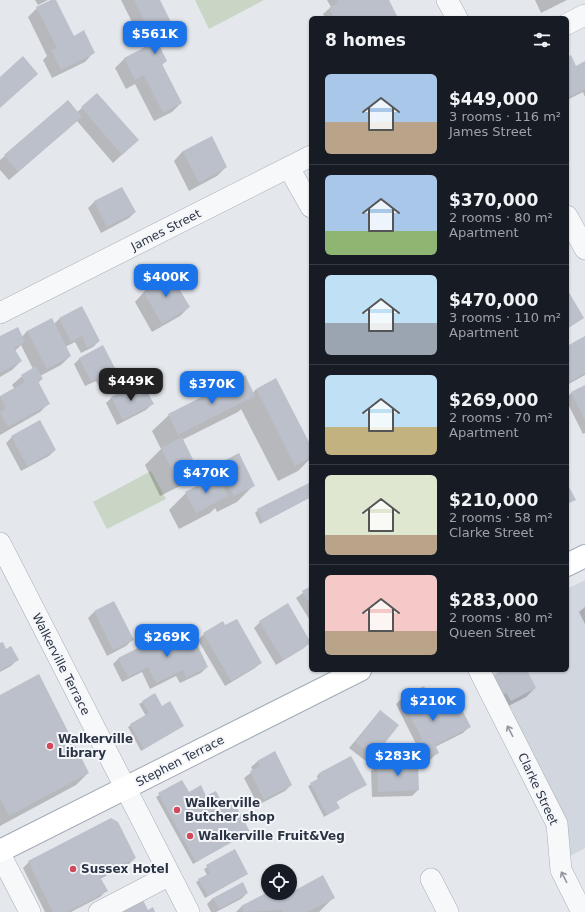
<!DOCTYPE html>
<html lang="en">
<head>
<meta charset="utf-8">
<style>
  body { margin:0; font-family:"DejaVu Sans",sans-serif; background:#242831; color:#f1f3f6; height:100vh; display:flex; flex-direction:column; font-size:15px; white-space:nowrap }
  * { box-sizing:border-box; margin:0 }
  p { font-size:13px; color:#9ea1a6 }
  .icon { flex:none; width:22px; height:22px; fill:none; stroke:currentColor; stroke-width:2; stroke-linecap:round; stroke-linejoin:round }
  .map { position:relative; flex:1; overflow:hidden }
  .side { position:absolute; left:309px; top:16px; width:260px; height:656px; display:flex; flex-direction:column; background:#171b24; border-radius:6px; box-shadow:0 1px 3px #0004 }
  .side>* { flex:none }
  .fabs { position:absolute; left:261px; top:864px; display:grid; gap:8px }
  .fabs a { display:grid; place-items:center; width:36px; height:36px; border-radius:50%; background:#171b24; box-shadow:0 1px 3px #0004; font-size:20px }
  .price { position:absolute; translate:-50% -34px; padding:0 9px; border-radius:8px; background:#1a73e8; color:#fff; font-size:13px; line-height:26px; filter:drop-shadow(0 1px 2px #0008) }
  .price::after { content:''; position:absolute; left:50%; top:24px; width:12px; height:9px; margin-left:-6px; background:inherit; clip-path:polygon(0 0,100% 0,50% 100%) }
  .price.current { background:#222; color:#fff }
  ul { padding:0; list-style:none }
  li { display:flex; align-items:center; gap:12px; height:100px; padding:0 16px }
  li+li { border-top:1px solid #363941 }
  li span { display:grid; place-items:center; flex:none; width:112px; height:80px; border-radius:6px; color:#555 }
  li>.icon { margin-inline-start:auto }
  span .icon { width:48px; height:48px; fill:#fffc; stroke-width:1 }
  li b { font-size:17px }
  h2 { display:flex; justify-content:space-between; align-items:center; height:48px; padding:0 16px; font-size:17px }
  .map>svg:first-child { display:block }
  .built { fill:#d2d6de }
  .green { fill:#c9d6c5 }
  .shadow { fill:#0003 }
  .building { fill:#bbc0ca }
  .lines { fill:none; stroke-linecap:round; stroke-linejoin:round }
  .minor-casing { stroke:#a9aeb7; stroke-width:22 }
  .major-casing { stroke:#a3abb8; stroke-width:24 }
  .minor { stroke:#f7f8fa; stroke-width:21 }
  .major { stroke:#fff; stroke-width:22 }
  .oneway { stroke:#9196a0 }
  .poi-dot { fill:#d1495b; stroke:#f4f6f9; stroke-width:1.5 }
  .labels { text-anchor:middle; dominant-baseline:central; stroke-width:4; stroke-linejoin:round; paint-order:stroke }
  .street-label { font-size:12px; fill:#2b3445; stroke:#f4f6f9 }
  .poi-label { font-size:12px; font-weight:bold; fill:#2b3445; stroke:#f4f6f9; text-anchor:start }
</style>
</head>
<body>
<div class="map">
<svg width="585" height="912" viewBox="0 0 585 912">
  <rect width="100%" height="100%" fill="#e4e7ec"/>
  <!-- built -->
  <path class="built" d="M585,580v268l-19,10 -85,-188h86v-81z"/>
  <!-- green -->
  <path class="green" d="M195,0h69l-55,29z
    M151,471l15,28 -59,30 -14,-27z"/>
  <!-- shadow -->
  <path class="shadow" d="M35,0h13l-10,5z
    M55,0l19,37 20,15 -9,10 -33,16 -9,-18 4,-4 -19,-39 9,-9z
    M121,0h38l16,31 -10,10 -7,3 8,17 -4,4 19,38 -9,9 -18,9 -19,-37 -9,5 -11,-21 9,-9 21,-11z
    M327,0h61l9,18h-72l-2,-4 8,-7z
    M535,0h32l-26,13z
    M570,56l6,11 9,-4v34l-2,-5 -16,8v-42z
    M82,108l46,41 -15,14 -36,-42 -68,59 -9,-10v-10l5,-4 72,-44z
    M183,151l43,16 -9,9 -28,15 -15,-30z
    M122,188l13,24 -6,6 -28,15 -13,-25 6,-6z
    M152,283l37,24 -9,9 -28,16 -17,-30z
    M59,319l40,22 -6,6 -12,6 -6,-11 -10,5 5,9 -9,9 -21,11 2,3 -4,4 11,20 -9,9 -40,23v-38l15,-8 -3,-4 10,-9 11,-7 -12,-24 -6,6 6,10 -9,9 -12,7v-39l22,-1 5,-6 27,-7z
    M585,338v37l-18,10v-38z
    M80,358l40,22 -7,6 -11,6 -6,-11 -11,5 -11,-22z
    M585,387v46l-2,1 -16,-32v-4l4,-5z
    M256,389l55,60v9l-13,13 -20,10 -37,-72 -3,3 -56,28 14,30 -16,16 -20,10 -15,-31 16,-16 -9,-18 17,-16 84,-22z
    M112,397l40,7 -6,6 -29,15 -11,-22z
    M12,437l43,13 -6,6 -28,15 -15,-28z
    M219,465l35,20 -17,17 -20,10 -2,-4 -5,5 -31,16 -10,-19 17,-17 18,-9 -2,-3z
    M311,483v14l-51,27 -5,-11 3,-3z
    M311,587v35l-15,-24z
    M114,602l18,38 -6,6 -19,10 -19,-38 6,-6z
    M585,607v17l-6,-12z
    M260,622l50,20 -6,6 -28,17 -22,-37z
    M204,634l57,28 -6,6 -30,18 -27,-46z
    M0,644l17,16 -6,6 -11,6z
    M144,651l63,16 -6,6 -21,10 -4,-7 -26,13 -8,-17 -20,10 -9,-18 6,-6z
    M506,670h20l9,18 -9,9 -25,13z
    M155,695l7,12 21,19 -42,25 -13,-24 18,-11 -7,-12z
    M0,696l88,77 -12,12 -76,41z
    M402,698l36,18 31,11 -6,6 -28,14 2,6 -6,6 -14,7 1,24 -6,6 -40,1 -1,-26 6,-6 38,-2 -7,-12 8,-7 -20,-40z
    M380,711l-7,45 -6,6 -18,-14z
    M258,761l33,24 -6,6 -27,14 -14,-27 9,-7 -2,-4z
    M319,774l46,11 -29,17 3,6 -15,9 -16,-31 10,-6 -1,-4z
    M182,781l7,12 17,4 16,7 27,28 -56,32 -37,-67z
    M235,851l12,23 -42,24 -9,-16 11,-7 -3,-6z
    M135,858l-6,6 -29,15 6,12 -6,6 -29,15h-26l-22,-44 6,-6z
    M247,893l-6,6 -25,13h-5l-4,-8 6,-6z
    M284,896l49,2 -14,14h-83l5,-5z"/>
  <!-- building -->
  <path class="building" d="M51,0h5l18,36 10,-6 11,23 -34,17 -10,-20 6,-2 -21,-41z
    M134,0h26l16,32 -19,9 10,20 -5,3 20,39 -19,10 -19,-38 -9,5 -11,-22 31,-16z
    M336,0h53l9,18h-64l-5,-10 9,-5z
    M571,55l5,11 9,-5v28l-17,8 -1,-40z
    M23,56l15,18 -38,34v-31z
    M97,93l42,47 -17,15 -41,-48z
    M68,100l14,17 -64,55 -14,-17z
    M212,136l15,31 -28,16 -16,-32z
    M122,187l14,25 -29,15 -13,-26z
    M169,272l21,35 -28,17 -18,-31 10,-7 -3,-4z
    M567,289l17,29 -17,11z
    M82,306l18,35 -13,7 -5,-12 -11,6 -12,-24z
    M52,318l19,38 -24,13 -20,-38z
    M18,327l7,15 -11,6 8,13 -22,12v-37z
    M585,336v37l-16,9 -2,-3v-33z
    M103,345l18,35 -13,7 -6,-11 -11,5 -12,-23z
    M36,366l7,13 -5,2 12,23 -42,23 -8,-15 6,-3 -6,-13 25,-14 -4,-7z
    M245,375l10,21 -77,39 -10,-21z
    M276,378l35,68v11l-16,9 -39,-77z
    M135,384l5,11 7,-4 7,13 -31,16 -12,-23z
    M585,385v36l-14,-29z
    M40,420l16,30 -29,16 -16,-30z
    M182,437l16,33 -21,10 -16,-32z
    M239,453l16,33 -21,10 -16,-32z
    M217,476l11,20 -32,17 -11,-21z
    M311,482v15l-48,25 -6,-13z
    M567,483l9,17 -9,4z
    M311,586v20l-9,-15z
    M114,601l20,39 -21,10 -19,-39z
    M288,603l23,40 -28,17 -24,-39z
    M237,619l25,44 -31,18 -28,-48 20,-12 2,4z
    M189,628l19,39 -22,11 -3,-8 -27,13 -8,-16 -20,10 -10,-19 24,-12 2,4z
    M3,642l3,7 5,-3 8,14 -19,10v-27z
    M503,670h24l9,18 -25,13 -5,-8 -7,4 -10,-19z
    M39,674l50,99 -80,43 -9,-17v-104z
    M424,686l14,29 21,-11 12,23 -36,18 4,8 -16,8 -9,-17 8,-5 -21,-41z
    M155,693l7,13 8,-5 14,25 -40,23 -14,-25 19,-11 -7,-12z
    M380,710l19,15 -25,32 -19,-15z
    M275,751l17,34 -28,15 -14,-29 10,-5 -3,-5z
    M351,756l16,29 -31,16 4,7 -13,7 -17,-32 11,-6 -2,-4z
    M418,762l1,28 -41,2 -1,-28z
    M182,780l7,12 12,-7 5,11 10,-5 6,12 10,-5 18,34 -54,30 -38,-69z
    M111,818l7,4 18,36 -36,19 8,14 -41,21h-14l-25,-51z
    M235,849l13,25 -40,22 -10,-17 12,-6 -4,-8z
    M323,875l12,23 -28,14h-24l-1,-2 -38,2 -3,-6 27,-14 16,1 1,2 5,-2z
    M243,882l5,11 -29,16 -6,-11z
    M143,900l5,10 5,-3 2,5h-36z"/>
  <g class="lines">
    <defs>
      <path id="minor" d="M447,0l10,18
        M567,24l18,-9
        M289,168l22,39
        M567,216l18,33
        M0,313l311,-157
        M0,543l189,369
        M479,670l78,154 4,46 21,42
        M0,854l30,58
        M431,879l17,33
        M99,912l71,-37"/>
      <path id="major" d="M567,565l18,-9
        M0,851l360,-181"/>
    </defs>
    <!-- minor casing -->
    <use href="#minor" class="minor-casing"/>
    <!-- major casing -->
    <use href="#major" class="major-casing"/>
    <!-- minor -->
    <use href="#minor" class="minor"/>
    <!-- major -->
    <use href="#major" class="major"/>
  </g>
  <!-- one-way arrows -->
  <defs><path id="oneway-shaft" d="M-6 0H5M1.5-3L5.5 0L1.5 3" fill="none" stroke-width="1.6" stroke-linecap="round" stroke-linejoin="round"/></defs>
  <g class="oneway">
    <use href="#oneway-shaft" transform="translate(510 731) rotate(-117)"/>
    <use href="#oneway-shaft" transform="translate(564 877) rotate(-117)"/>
  </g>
  <!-- markers -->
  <g class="poi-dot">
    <circle cx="50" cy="746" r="4"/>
    <circle cx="177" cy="810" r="4"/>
    <circle cx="190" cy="836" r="4"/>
    <circle cx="73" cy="869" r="4"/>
  </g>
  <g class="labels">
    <!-- street labels -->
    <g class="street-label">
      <text transform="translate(166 230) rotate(-27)">James Street</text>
      <text transform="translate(61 664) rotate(63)">Walkerville Terrace</text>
      <text transform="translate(180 761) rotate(-27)">Stephen Terrace</text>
      <text transform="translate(538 789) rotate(65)">Clarke Street</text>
    </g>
    <!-- poi labels -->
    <g class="poi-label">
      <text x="58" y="739">Walkerville<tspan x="58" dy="14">Library</tspan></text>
      <text x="185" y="803">Walkerville<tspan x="185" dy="14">Butcher shop</tspan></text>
      <text x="198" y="836">Walkerville Fruit&amp;Veg</text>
      <text x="81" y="869">Sussex Hotel</text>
    </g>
  </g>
</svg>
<div class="fabs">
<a><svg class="icon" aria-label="locate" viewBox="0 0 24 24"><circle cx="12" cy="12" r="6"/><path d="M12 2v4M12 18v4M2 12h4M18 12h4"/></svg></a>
</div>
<b class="price" style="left:155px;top:55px">$561K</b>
<b class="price" style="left:166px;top:298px">$400K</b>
<b class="price current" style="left:131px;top:402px">$449K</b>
<b class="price" style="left:212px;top:405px">$370K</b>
<b class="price" style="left:206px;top:494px">$470K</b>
<b class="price" style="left:167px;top:658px">$269K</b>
<b class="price" style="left:433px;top:722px">$210K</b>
<b class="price" style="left:398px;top:777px">$283K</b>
<section class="side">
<h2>8 homes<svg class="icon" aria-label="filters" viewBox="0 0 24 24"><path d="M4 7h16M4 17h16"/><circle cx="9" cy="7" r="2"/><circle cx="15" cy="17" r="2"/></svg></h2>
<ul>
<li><span style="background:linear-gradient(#a9c7e8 60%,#b9a48a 0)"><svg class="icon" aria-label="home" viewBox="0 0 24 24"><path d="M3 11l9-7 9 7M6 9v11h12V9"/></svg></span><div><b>$449,000</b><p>3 rooms · 116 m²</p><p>James Street</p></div></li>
<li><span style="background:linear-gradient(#a9c7e8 70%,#8fb573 0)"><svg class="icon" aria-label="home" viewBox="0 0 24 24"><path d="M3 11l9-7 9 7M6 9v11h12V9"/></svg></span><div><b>$370,000</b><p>2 rooms · 80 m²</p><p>Apartment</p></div></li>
<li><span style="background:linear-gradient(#bfe0f5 60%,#9aa5b1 0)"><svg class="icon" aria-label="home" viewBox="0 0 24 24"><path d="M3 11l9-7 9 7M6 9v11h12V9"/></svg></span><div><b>$470,000</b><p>3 rooms · 110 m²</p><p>Apartment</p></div></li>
<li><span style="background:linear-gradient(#bfe0f5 65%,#c2b280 0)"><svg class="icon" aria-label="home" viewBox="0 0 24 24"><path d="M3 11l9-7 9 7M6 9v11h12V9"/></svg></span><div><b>$269,000</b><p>2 rooms · 70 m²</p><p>Apartment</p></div></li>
<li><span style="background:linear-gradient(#dfe7d0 75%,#b9a48a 0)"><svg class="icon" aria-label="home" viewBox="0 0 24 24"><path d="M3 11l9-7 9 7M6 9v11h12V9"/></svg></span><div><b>$210,000</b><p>2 rooms · 58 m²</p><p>Clarke Street</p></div></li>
<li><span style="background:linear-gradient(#f6c9c9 70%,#b9a48a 0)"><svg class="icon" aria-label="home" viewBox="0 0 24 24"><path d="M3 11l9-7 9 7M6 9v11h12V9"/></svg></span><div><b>$283,000</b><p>2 rooms · 80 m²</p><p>Queen Street</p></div></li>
</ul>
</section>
</div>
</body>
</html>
